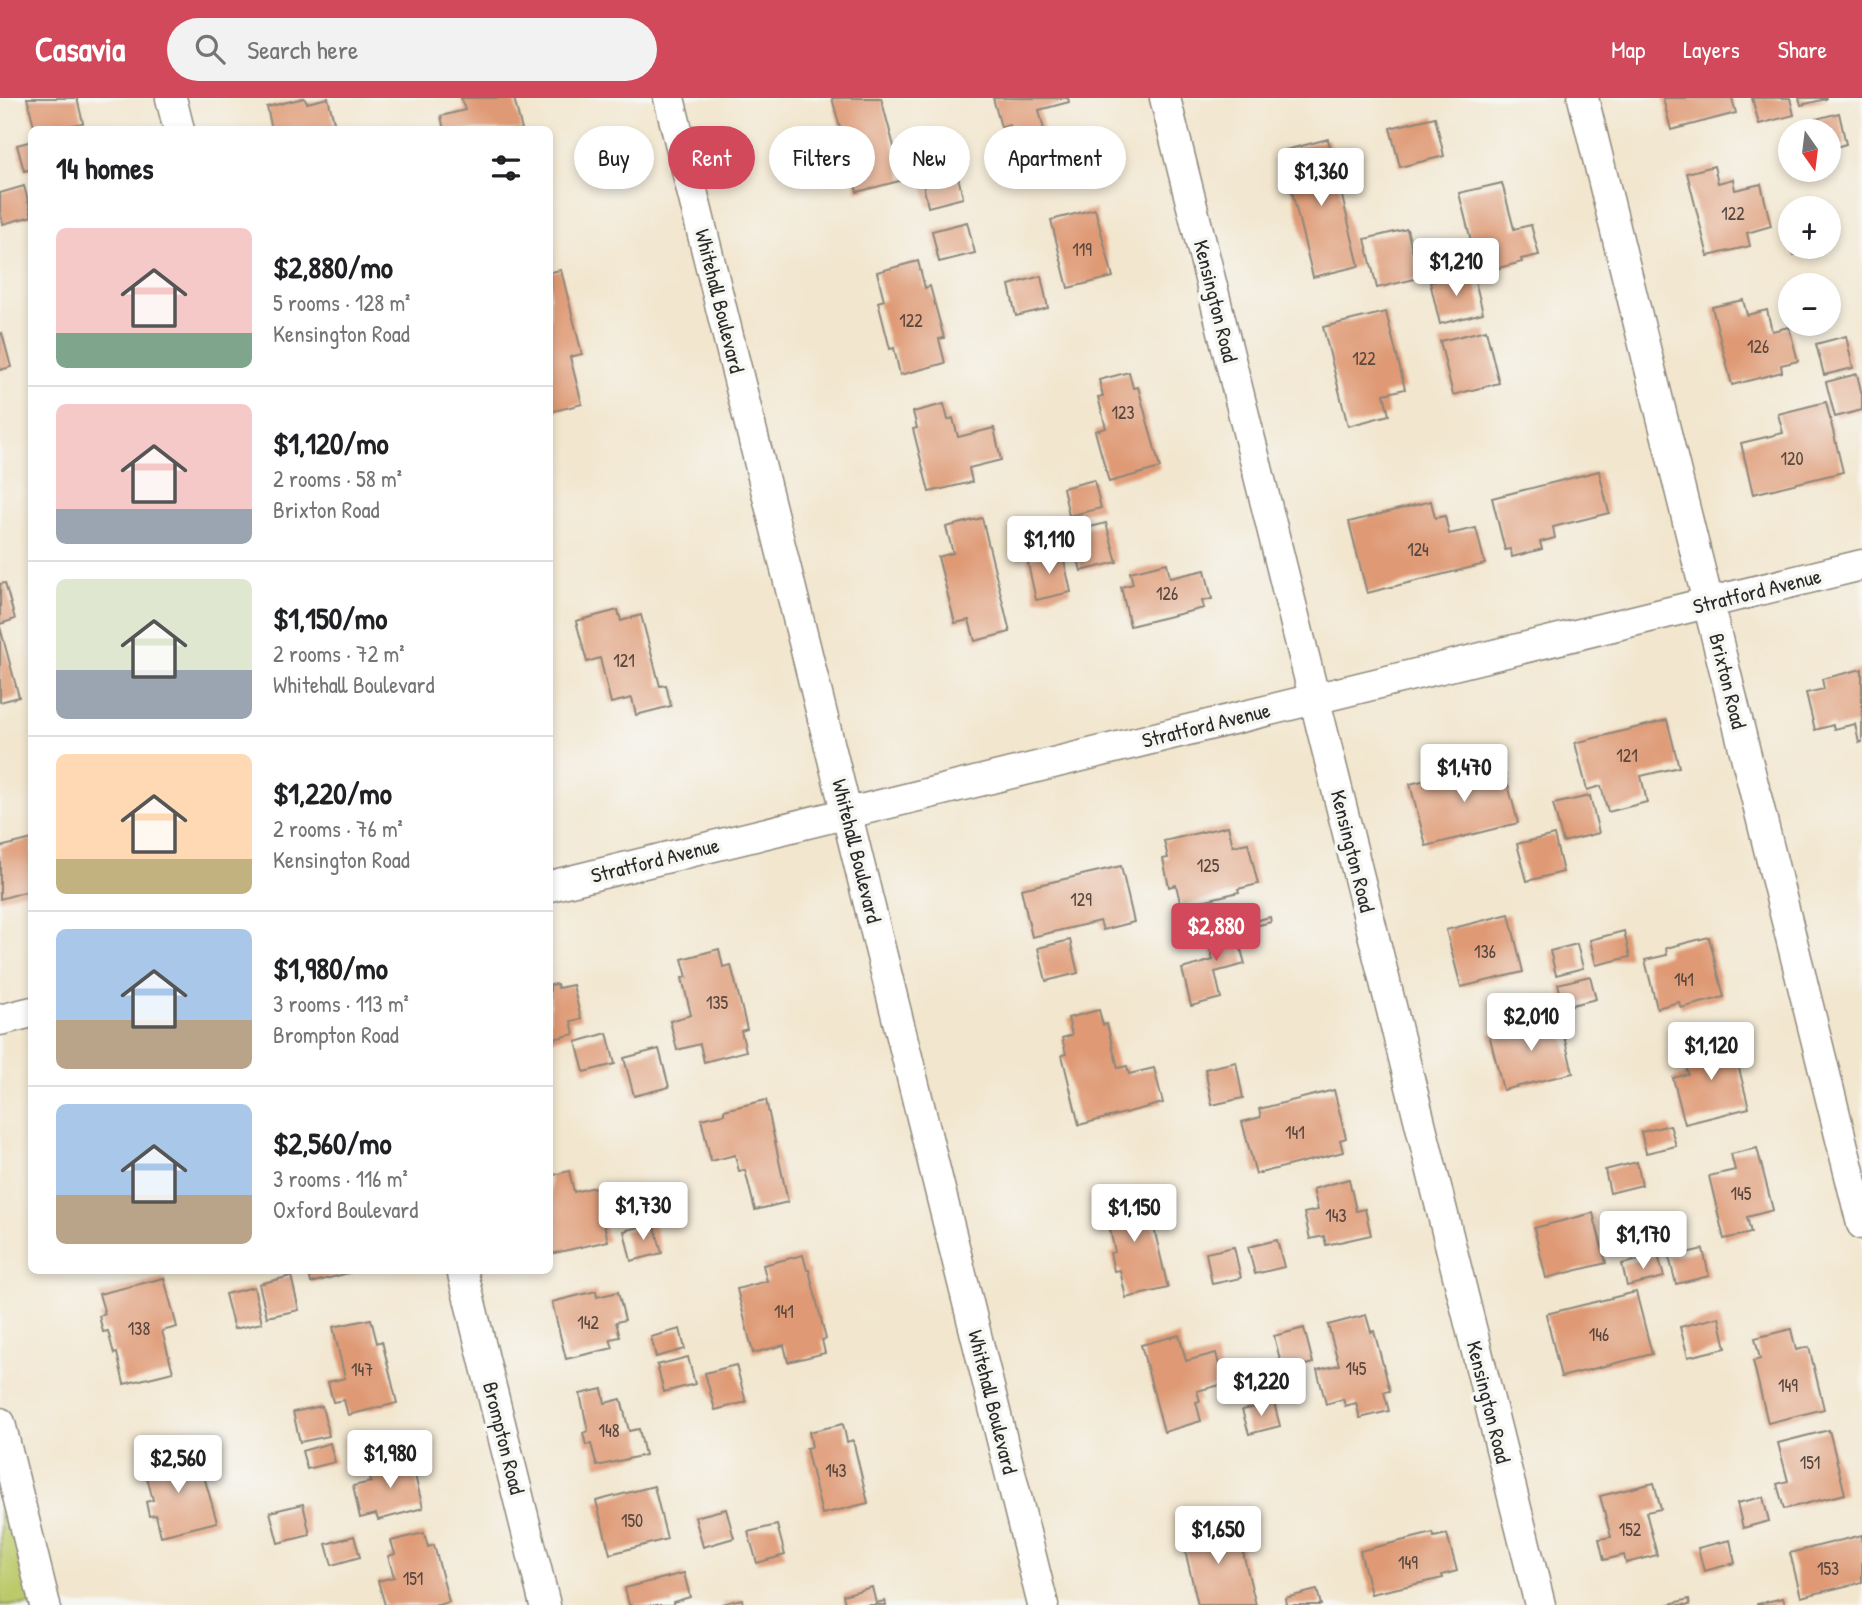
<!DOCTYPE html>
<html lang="en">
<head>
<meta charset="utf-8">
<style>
  body { margin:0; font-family:"Patrick Hand",sans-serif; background:#f2f2f2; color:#202124; height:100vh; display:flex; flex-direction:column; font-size:26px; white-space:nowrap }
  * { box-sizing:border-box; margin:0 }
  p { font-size:23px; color:#757577 }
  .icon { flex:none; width:38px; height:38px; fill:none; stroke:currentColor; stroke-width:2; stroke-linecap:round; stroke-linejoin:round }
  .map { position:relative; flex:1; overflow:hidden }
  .side { position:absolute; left:28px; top:28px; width:525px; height:1148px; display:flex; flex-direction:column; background:#fff; border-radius:10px; box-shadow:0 4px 10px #0003 }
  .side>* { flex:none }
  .hud { position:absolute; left:574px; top:28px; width:665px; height:63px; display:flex; gap:14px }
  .needle { width:46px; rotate:166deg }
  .fabs { position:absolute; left:1778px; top:21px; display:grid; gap:14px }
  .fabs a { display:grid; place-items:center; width:63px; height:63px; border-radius:50%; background:#fff; box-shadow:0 4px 10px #0003; font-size:35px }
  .price { position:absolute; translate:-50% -60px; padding:0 16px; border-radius:7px; background:#fff; color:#222; font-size:23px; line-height:46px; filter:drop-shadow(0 2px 4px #0008) }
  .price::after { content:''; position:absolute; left:50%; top:42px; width:21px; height:16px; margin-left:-10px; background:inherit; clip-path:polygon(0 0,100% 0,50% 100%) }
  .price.current { background:#d1495b; color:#fff }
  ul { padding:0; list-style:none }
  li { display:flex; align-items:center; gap:21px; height:175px; padding:0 28px }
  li+li { border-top:2px solid #e0e0e0 }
  li span { display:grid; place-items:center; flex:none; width:196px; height:140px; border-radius:10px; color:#555 }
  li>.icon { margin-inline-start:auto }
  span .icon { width:84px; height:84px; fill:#fffc; stroke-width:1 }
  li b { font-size:30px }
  h2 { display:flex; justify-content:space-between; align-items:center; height:84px; padding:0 28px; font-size:30px }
  .tag { padding:0 24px; border-radius:32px; background:#fff; box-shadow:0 4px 10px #0003; font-size:24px; line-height:63px }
  .tag.current { background:#d1495b; color:#fff }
  header { display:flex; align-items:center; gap:42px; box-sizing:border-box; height:98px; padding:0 35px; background:#d1495b; color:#fff }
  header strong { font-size:33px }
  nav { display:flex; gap:38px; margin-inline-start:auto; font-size:24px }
  .search { width:490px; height:63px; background:#f2f2f2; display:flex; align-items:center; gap:18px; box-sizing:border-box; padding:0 24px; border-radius:38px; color:#757577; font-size:26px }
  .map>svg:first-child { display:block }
  .green { fill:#bdca6c; stroke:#747a4c; stroke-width:2 }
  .building { fill:#df9a75 }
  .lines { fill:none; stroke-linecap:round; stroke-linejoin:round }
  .minor-casing { stroke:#8e887c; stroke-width:33 }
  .minor { stroke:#fff; stroke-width:30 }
  .labels { text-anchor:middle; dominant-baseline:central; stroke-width:7; stroke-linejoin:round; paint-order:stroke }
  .number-label { font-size:18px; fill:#58473e }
  .street-label { font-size:21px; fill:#2b2b2b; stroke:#f6f6f2 }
</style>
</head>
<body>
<header>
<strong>Casavia</strong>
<div class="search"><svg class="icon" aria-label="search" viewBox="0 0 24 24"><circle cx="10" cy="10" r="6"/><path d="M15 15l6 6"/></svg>Search here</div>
<nav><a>Map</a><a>Layers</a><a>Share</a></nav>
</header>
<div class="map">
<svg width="1862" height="1507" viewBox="0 0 1862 1507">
  <rect width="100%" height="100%" fill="#f6f6f2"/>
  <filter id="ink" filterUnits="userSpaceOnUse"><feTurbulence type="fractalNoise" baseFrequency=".0143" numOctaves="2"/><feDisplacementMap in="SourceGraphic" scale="14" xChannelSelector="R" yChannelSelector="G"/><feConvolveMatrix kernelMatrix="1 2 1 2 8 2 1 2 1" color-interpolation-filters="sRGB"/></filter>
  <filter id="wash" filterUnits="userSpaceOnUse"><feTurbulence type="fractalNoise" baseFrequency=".00686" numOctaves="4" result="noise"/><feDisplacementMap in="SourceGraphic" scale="28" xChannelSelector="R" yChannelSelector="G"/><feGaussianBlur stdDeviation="1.57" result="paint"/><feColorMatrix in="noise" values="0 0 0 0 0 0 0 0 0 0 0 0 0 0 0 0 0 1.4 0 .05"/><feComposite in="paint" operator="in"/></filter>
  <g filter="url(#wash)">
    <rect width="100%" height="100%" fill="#f2e6ce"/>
    <!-- green -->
    <path class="green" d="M0,1347l40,160h-40z"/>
    <g id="blocks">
      <!-- building -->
      <path class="building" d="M27,0h50l6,25 -11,2 2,5h-39z
        M304,0l3,5 21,-5 8,32h-64l-5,-23z
        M461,0h53l8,32h-78l-3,-14 24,-6z
        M832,0h49l22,82 -46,12z
        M993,0h75l1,4 -30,8 5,20 -31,8 -3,-13 -9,2z
        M1663,0h69l4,15 -65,17z
        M1752,0h38l4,17 -35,9z
        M1799,0h27v1l-25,6z
        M1839,15l7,31 -17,5v-18h-21l-3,-9z
        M1435,19l9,39 -44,11 -10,-39z
        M1328,41l31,127 -46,11 -31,-126z
        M32,43v28l-8,2 -7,-26z
        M935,59l4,16 17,-5 7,30 -35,9 -10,-46z
        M1714,68l4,17 15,-4 2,11 26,-6 10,42 -24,7 3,13 -42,10 -21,-83z
        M1502,85l12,46 17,-4 8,30 -18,4 1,3 -43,11 -20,-80z
        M24,88l8,30 -29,8 -3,-14v-17z
        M1095,111l18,68 -45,11 -17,-68z
        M1790,119v18h-1l-4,-16z
        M967,124l8,31 -36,9 -7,-31z
        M1407,131l12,49 -42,10 -12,-49z
        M1792,149h30l1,1 -29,7z
        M918,163l7,27 5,-2 14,52 -5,1 6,24 -45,12 -6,-27 -4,1 -12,-47 6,-2 -7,-28z
        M561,172l21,84 -12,3 12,47 -32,8v-140z
        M1473,174l10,41 -43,11 -10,-42z
        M1041,178l7,32 -32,8 -7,-31z
        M1743,202l4,15 20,-5 5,21 17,-4 9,34 -17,4 1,7 -50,13 -20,-78z
        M1386,214l19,77 -21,5 5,21 -41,11 -25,-99z
        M1486,232l13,53 -46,12 -13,-54z
        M2,235l9,34 -11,3v-36z
        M1846,238l7,32 -29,7 -8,-31z
        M1129,274l4,16 5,-1 22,81 -51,14 -14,-51 11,-3 -8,-31 5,-1 -4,-16z
        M1857,276l5,21v15l-27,7 -9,-35z
        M1826,304l17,70 -90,22 -12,-51 42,-10 -5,-19z
        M944,306l4,16 5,-2 5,19 36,-9 7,32 -32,8 3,14 -43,10 -16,-63 4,-1 -4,-16z
        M1599,373l10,42 -56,14 2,11 -15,4 2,7 -30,8 -2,-8 -5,1 -13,-52z
        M1094,382l7,28 -32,8 -6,-28z
        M1431,403l4,17 10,-2 4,18 27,-6 9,36 -118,29 -18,-71z
        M982,420l28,114 -35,9 -6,-21 -14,3 -17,-66 15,-4 -7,-26z
        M1106,425l11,39 -36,9 -10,-39z
        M1062,453l9,41 -35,8 -9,-41z
        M1167,465l3,15 35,-8 7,29 -10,2 2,7 -74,18 -9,-39 12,-3 -3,-12z
        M5,485l10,36 -15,5v-40z
        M618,512l3,11 20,-6 19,71 6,-1 5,21 -35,9 -4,-17 -21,5 -11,-45 -13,4 -11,-41z
        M0,529l19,70 -19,5z
        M1862,571v73l-3,1 -4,-19 -21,5 -1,-4 -18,5 -9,-37 18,-4 -2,-10z
        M1667,622l12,47 -38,9 6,26 -39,10 -7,-26 -14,4 -12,-47z
        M1502,663l16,62 -92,23 -16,-62z
        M1590,698l9,37 -36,9 -10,-38z
        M1228,728l5,20 15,-3 10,41 -20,5 1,3 -58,14 -5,-21 -7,2 -6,-28 5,-1 -4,-17z
        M1554,737l9,37 -36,9 -10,-37z
        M32,741v51l-32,9v-52z
        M1121,768l13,56 -31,8 -3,-9 -68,16 -11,-48z
        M1509,816l14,58 -62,15 -15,-57z
        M1270,819l1,5 -35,9 9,33 -30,8 6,26 -30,8 -9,-37 31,-9 -7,-27z
        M1624,833l6,26 -34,8 -6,-25z
        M1709,839l15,60 -43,11 -2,-6 -22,6 -12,-48 22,-5 -1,-7z
        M1070,842l8,33 -32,8 -8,-33z
        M1577,846l6,24 -27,7 -6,-24z
        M719,851l4,18 8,-2 16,64 -6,2 5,20 -42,11 -4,-18 -23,6 -7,-29 21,-6 -9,-37 5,-1 -5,-18z
        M1590,878l6,23 -32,8 -6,-23z
        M557,886l1,4 15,-3 8,34 -10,2 3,13 -24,6v-55z
        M1099,912l4,15 4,-1 11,44 9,-2 2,8 25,-6 9,35 -84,22 -17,-70 4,-1 -4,-16 10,-3 -4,-17z
        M1559,918l14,57 -70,17 -14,-56z
        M607,935l8,31 -31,8 -8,-30z
        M1731,939l18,71 -64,16 -12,-46 15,-4 -6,-24z
        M659,951l10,38 -35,9 -10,-38z
        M1236,964l7,36 -31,7 -7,-36z
        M1334,992l12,48 -6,2 3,12 -87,22 -14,-52 19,-5 -2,-8z
        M766,1002l22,102 -33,8 -10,-40 -6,1 -4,-16 -24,6 -10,-42 23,-5v-4z
        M1670,1027l6,21 -30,7 -5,-21z
        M1757,1050l16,62 -26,7 4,16 -27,6 -15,-63 26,-6 -4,-16z
        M1637,1064l5,23 -32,8 -5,-23z
        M569,1073l5,21 21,-5 13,54 -58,13v-78z
        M1349,1081l7,32 9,-2 6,26 -45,10 -2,-9 -14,3 -6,-26 14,-3 -5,-21z
        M1123,1091l2,10 21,-5 22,94 -42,10 -6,-28 -6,1 -4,-18 5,-1 -13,-58z
        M1593,1115l13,50 -60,15 -12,-50z
        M654,1125l8,30 -31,8 -7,-30z
        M1277,1142l7,27 -29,7 -7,-27z
        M1234,1149l7,31 -29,6 -6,-31z
        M1703,1151l6,27 -33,8 -7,-27z
        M803,1157l4,15h2l17,69 -4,1 3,13 -37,9 -4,-17 -31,8 -16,-64 30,-8 -4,-16z
        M1658,1157l6,22 -37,9 -5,-22z
        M308,1172h48v1l-45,12z
        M291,1178l8,34 -32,7 -8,-33z
        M164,1180l13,49 -15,4 11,41 -49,12 -7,-31 -3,1 -6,-23 -5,1 -4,-16 6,-2 -6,-20z
        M254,1189l8,36 -28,6 -9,-35z
        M596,1193l1,6 21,-5 7,28 -9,2 4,15 -10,2 3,9 -47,11 -14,-57z
        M1636,1194l16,62 -91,23 -15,-63z
        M1366,1217l5,17 3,-1 16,60 -6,1 5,19 -29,7 -4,-15 -11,3 -2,-7 -17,5 -9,-34 22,-5 -11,-40z
        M1719,1219l7,31 -38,9 -8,-30z
        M371,1221l6,24 5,-2 15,62 -49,12 -4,-15 -11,2 -5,-20 17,-4 -12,-51z
        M1304,1230l9,35 -30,8 -9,-35z
        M680,1231l5,20 -29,8 -5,-20z
        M1791,1231l5,21 13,-3 15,62 -56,14 -15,-62 7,-2 -5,-21z
        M1179,1237l7,26 30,-8 8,31 -27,7 3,10 -4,1 5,19 -37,11 -23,-87z
        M688,1259l7,27 -31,8 -7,-27z
        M736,1267l10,37 -31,8 -10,-37z
        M602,1291l3,14 16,-4 8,32 10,-2 6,26 -48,11 -6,-22 -5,1 -3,-12 5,-2 -8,-37z
        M1274,1305l6,23 -31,8 -7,-24z
        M322,1308l7,30 -29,6 -7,-30z
        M843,1326l4,18 6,-2 15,63 -46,11 -16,-66 6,-1 -3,-15z
        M1829,1332l16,64 -61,15 -7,-25 11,-3 -10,-38z
        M330,1345l5,19 -28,7 -5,-18z
        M409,1353l14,57 -45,12 -2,-6 -16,4 -7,-32 18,-4 -2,-8 19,-5 -3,-12z
        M182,1354l6,21 14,-4 15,53 -56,14 -5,-21 -7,1 -3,-14 7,-2 -10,-38z
        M1654,1385l7,26 -15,3 11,43 -31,8 -2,-8 -20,5 -5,-21 12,-2 -11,-41z
        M654,1388l13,53 -57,15 -14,-53z
        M1763,1399l6,24 -26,7 -6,-25z
        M303,1406l7,31 -32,8 -8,-31z
        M726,1411l8,29 -31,9 -8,-30z
        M1223,1418l4,16 10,-3 19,76h-58l-15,-63 15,-4 -4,-15z
        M777,1427l8,30 -28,8 -9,-31z
        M424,1435l4,14 6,-2 15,57 -11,3h-53l-7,-24 16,-4 -6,-21 7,-2 -4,-13z
        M1433,1435l1,4 13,-3 10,37 -15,4 1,3 -72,16 -11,-43z
        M1862,1437v47l-61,15 -11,-44z
        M354,1438l6,21 -28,8 -6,-21z
        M1730,1442l5,23 -31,8 -6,-23z
        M684,1475l6,24 -17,5v3h-44l-4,-17z
        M872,1489l4,16 9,-2 1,4h-41l-2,-10z
        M1317,1492l4,15h-35l-1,-7z
        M1783,1500l2,7h-28v-1z
        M742,1501l1,6h-22v-1z
        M1689,1501l1,6h-20l-1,-1z"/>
    </g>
  </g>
  <g filter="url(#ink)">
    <use href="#blocks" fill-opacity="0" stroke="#8e887c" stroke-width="2"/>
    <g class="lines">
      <defs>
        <path id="minor" d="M171,0l8,32
          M669,0l374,1507
          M1165,0l375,1507
          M1583,0l279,1126
          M550,788l1312,-321
          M0,922l32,-8
          M462,1172l83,335
          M0,1325l45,182"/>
      </defs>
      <!-- minor casing -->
      <use href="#minor" class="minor-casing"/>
      <!-- minor -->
      <use href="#minor" class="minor"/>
    </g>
  </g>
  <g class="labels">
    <!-- number labels -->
    <g class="number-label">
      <text x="1733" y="115">122</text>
      <text x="1082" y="151">119</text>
      <text x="911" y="222">122</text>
      <text x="1758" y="248">126</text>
      <text x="1364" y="260">122</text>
      <text x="1123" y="314">123</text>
      <text x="1792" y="360">120</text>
      <text x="1418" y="451">124</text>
      <text x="1167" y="495">126</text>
      <text x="624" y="562">121</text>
      <text x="1627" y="657">121</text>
      <text x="1208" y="767">125</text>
      <text x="1081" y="801">129</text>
      <text x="1485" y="853">136</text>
      <text x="1684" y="881">141</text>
      <text x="717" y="904">135</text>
      <text x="1295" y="1034">141</text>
      <text x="1741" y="1095">145</text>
      <text x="1336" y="1117">143</text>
      <text x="784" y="1213">141</text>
      <text x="588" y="1224">142</text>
      <text x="139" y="1230">138</text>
      <text x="1599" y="1236">146</text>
      <text x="1356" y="1270">145</text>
      <text x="362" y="1271">147</text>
      <text x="1788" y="1287">149</text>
      <text x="609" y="1332">148</text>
      <text x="1810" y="1364">151</text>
      <text x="836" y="1372">143</text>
      <text x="632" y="1422">150</text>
      <text x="1630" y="1431">152</text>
      <text x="1408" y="1464">149</text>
      <text x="1828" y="1470">153</text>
      <text x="413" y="1480">151</text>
    </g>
    <!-- street labels -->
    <g class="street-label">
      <text transform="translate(720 203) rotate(76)">Whitehall Boulevard</text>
      <text transform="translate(1216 203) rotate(76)">Kensington Road</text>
      <text transform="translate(1757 493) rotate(-14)">Stratford Avenue</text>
      <text transform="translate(1728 583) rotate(76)">Brixton Road</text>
      <text transform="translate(1206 627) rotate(-14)">Stratford Avenue</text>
      <text transform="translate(857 753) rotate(76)">Whitehall Boulevard</text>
      <text transform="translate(1353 753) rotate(76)">Kensington Road</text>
      <text transform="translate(655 762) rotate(-14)">Stratford Avenue</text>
      <text transform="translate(993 1304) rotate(76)">Whitehall Boulevard</text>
      <text transform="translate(1489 1304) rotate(76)">Kensington Road</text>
      <text transform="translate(504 1340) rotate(76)">Brompton Road</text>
    </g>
  </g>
</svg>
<div class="fabs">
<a><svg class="needle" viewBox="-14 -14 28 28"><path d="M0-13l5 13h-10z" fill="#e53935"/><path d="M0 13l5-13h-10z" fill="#757577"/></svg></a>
<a>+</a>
<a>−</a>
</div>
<b class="price" style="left:1321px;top:110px">$1,360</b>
<b class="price" style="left:1456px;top:200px">$1,210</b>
<b class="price" style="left:1049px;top:478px">$1,110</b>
<b class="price" style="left:1464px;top:706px">$1,470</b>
<b class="price current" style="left:1216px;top:865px">$2,880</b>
<b class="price" style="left:1531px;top:955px">$2,010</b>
<b class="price" style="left:1711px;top:984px">$1,120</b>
<b class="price" style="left:643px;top:1144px">$1,730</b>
<b class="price" style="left:1134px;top:1146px">$1,150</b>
<b class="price" style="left:1643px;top:1173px">$1,170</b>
<b class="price" style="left:1261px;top:1320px">$1,220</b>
<b class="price" style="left:390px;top:1392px">$1,980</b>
<b class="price" style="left:178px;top:1397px">$2,560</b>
<b class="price" style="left:1218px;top:1468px">$1,650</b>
<div class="hud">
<a class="tag">Buy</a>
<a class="tag current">Rent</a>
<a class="tag">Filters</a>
<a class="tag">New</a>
<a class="tag">Apartment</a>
</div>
<section class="side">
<h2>14 homes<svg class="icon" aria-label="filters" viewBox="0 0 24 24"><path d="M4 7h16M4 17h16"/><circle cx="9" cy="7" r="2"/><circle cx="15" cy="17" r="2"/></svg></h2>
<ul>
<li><span style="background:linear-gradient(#f6c9c9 75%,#7fa58c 0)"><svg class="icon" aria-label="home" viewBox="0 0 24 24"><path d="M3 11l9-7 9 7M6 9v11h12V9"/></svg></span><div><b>$2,880/mo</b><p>5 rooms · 128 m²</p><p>Kensington Road</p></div></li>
<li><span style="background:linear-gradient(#f6c9c9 75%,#9aa5b1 0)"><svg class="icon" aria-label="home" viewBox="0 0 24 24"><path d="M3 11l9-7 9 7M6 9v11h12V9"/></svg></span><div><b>$1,120/mo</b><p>2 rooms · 58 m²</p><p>Brixton Road</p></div></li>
<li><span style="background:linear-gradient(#dfe7d0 65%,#9aa5b1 0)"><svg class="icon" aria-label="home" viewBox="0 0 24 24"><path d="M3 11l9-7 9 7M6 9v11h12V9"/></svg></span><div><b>$1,150/mo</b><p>2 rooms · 72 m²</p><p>Whitehall Boulevard</p></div></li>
<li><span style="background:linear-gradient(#ffd9b3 75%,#c2b280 0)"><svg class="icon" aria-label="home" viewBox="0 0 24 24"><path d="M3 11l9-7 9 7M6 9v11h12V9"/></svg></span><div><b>$1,220/mo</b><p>2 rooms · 76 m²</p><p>Kensington Road</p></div></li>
<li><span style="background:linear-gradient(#a9c7e8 65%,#b9a48a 0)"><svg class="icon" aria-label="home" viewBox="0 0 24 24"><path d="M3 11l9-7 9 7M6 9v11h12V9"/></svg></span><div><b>$1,980/mo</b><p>3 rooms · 113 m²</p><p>Brompton Road</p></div></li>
<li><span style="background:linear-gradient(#a9c7e8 65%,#b9a48a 0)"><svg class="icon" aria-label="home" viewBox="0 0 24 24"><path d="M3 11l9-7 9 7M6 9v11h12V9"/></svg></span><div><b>$2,560/mo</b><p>3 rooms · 116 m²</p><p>Oxford Boulevard</p></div></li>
</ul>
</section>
</div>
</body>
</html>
